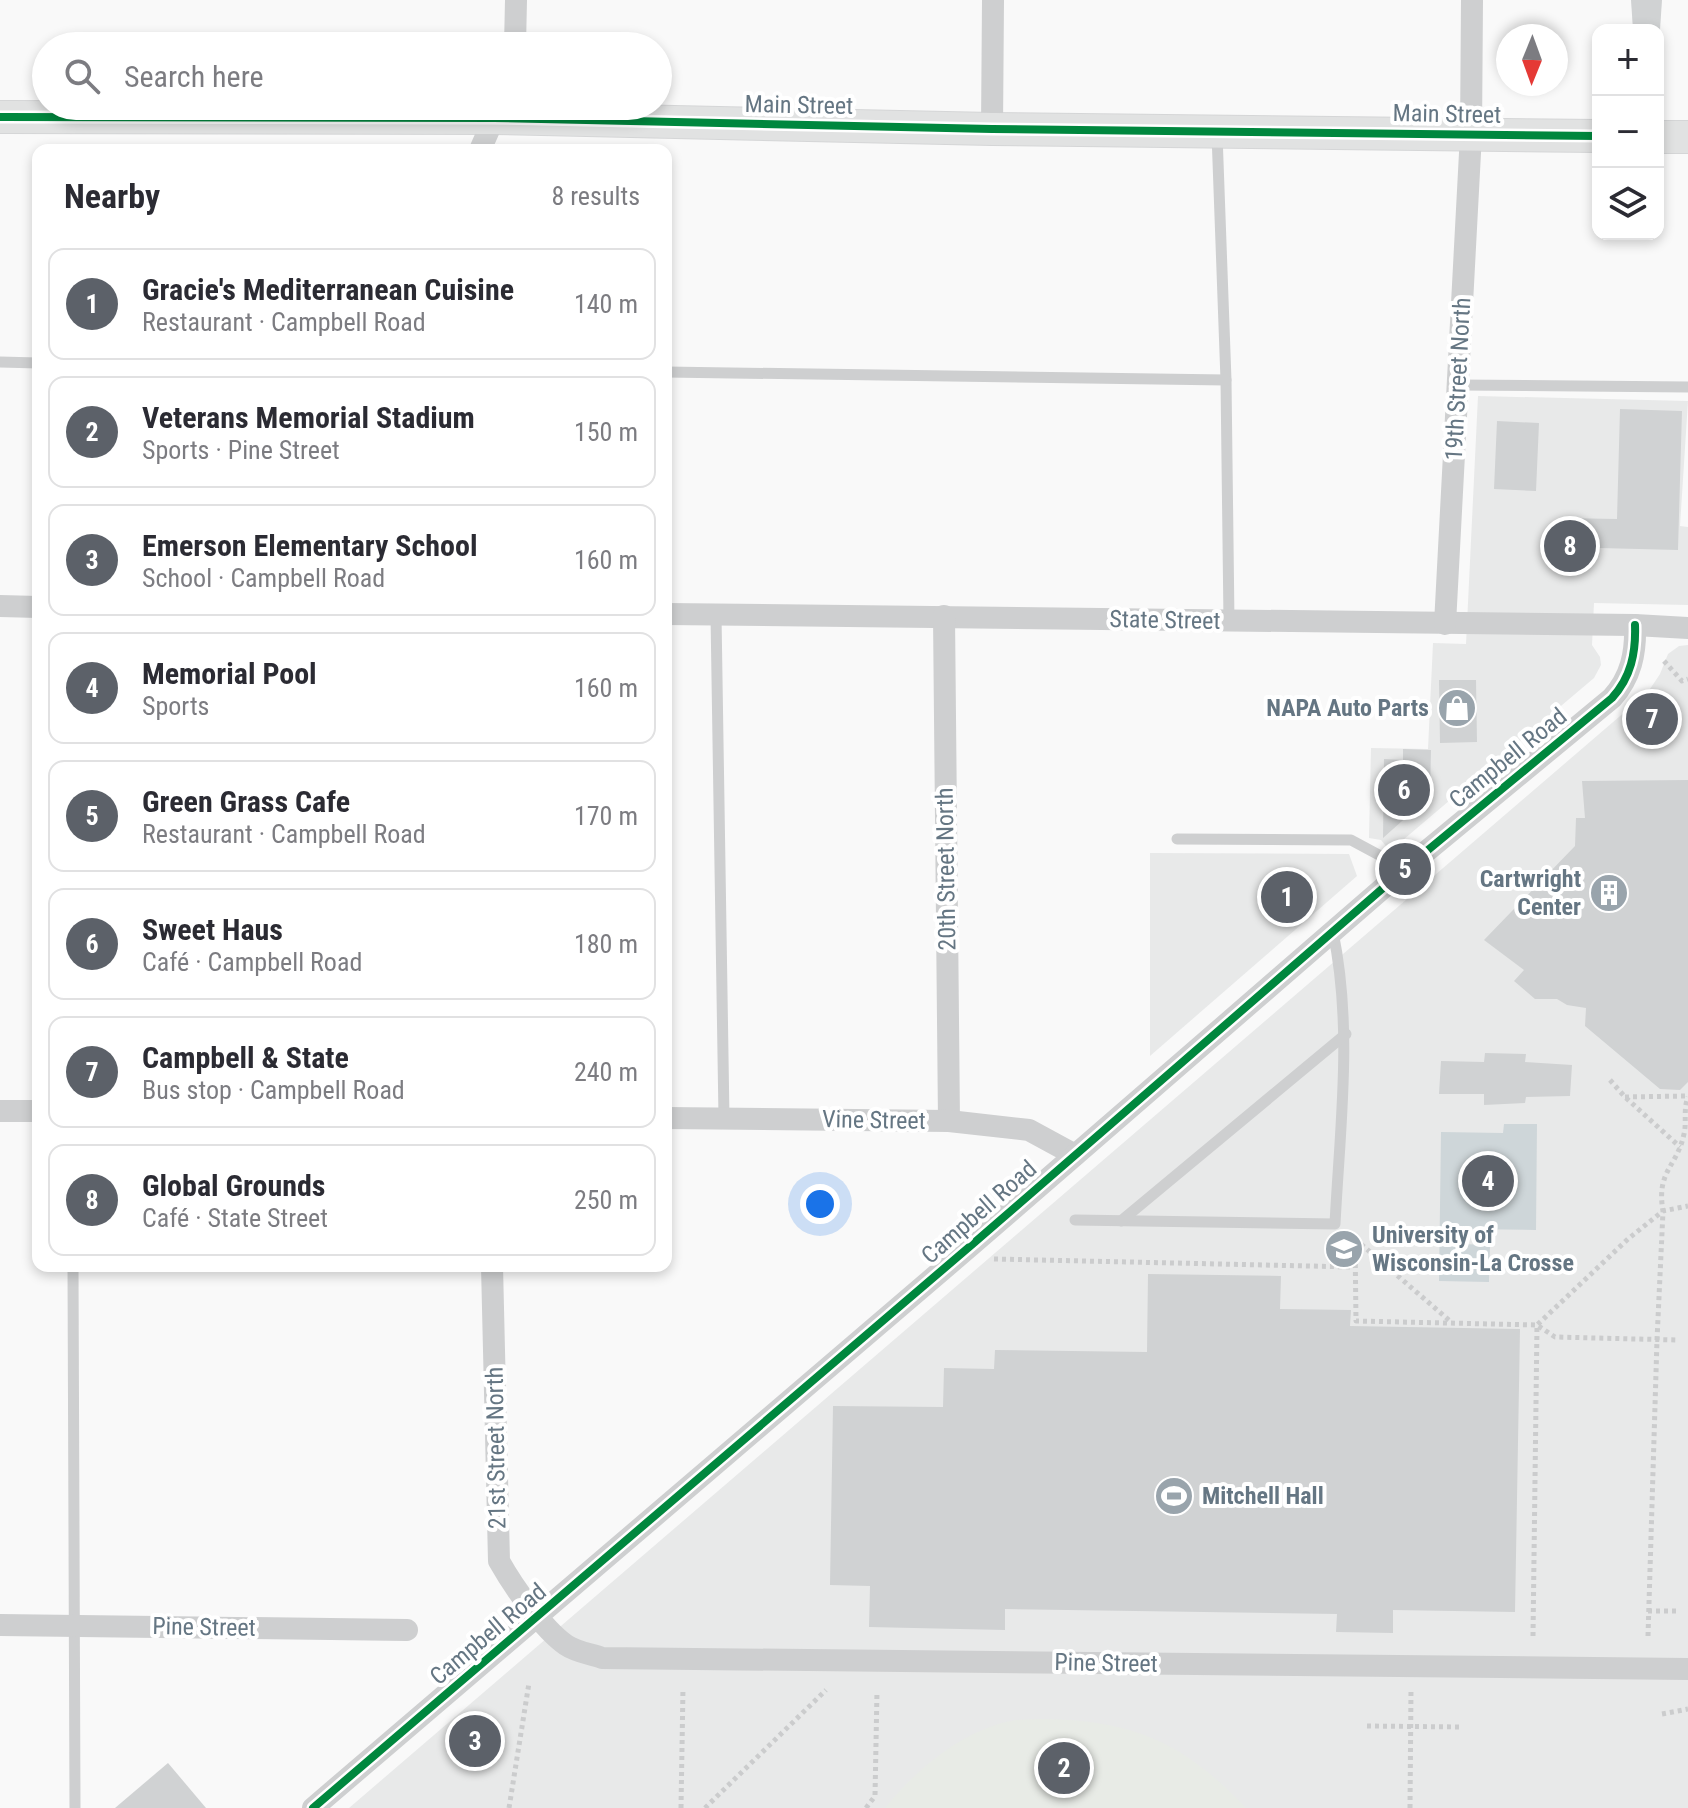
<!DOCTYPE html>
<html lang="en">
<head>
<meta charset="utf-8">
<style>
	body { margin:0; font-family:"Roboto Condensed",sans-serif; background:#f2f2f3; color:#2b2b33 }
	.controls { position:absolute; right:24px; top:24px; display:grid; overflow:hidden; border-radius:16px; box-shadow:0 4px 12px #0003 }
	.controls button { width:72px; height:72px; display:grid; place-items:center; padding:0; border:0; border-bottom:2px solid #e1e1e2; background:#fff; color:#2b2b33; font:40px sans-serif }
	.compass { position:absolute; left:1496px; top:24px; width:72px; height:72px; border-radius:50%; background:#fff; box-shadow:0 4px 12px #0003; rotate:181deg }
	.you { position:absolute; left:820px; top:1204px; width:28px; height:28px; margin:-20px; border:6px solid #fff; border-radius:50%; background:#1a73e8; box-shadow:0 0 0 12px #1a73e833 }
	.badge { display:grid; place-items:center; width:52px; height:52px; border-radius:50%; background:#5c6169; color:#fff; font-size:26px; font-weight:700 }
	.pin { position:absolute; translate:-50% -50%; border:4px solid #fff; box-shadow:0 2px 8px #0006 }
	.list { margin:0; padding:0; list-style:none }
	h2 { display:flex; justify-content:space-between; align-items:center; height:104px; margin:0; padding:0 32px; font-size:34px }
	h2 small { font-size:26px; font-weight:400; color:#7c7c81 }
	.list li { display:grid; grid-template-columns:52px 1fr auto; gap:24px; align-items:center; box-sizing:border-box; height:112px; margin:0 16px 16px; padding:0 16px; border:2px solid #e1e1e2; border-radius:16px }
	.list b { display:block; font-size:30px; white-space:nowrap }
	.list p { margin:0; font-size:26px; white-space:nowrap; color:#7c7c81 }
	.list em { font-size:26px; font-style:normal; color:#7c7c81 }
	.icon { flex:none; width:44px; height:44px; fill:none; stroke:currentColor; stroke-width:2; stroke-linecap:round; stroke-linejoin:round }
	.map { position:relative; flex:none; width:1688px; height:1808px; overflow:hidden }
	.search { position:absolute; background:#fff; box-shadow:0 4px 12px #0003; left:32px; top:32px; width:640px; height:88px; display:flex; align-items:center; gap:20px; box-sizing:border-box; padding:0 28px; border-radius:44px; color:#7c7c81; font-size:30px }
	.panel { position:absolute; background:#fff; box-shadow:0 4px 12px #0003; left:32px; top:144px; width:640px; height:1128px; border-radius:16px }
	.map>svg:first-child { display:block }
</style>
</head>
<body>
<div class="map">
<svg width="1688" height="1808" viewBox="0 0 1688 1808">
	<rect width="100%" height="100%" fill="#f9f9f9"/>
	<g fill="#e8e9e9">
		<polygon points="1478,396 1688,401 1680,526 1688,527 1688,605 1594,603 1592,645 1600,657 1601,665 1594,678 1390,851 1381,840 1369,838 1371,748 1428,749 1433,643 1466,644"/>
		<polygon points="1688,645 1688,1808 349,1808 1648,692 1660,674 1668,654 1679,646"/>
		<polygon points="1150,853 1349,854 1357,876 1150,1056"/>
	</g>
	<path fill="#e8ebe6" d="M1047,1719c89,2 138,25 199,89h-361c33,-40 78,-79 131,-88 10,-1 21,-1 31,-1z"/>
	<polygon fill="#ced6d9" points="1504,1124 1537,1124 1536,1230 1461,1229 1461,1244 1490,1245 1489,1282 1439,1281 1441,1132 1503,1133"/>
	<g fill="#d0d2d3">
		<polygon points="1631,0 1662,0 1660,30 1633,30"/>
		<polygon points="1620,409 1682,411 1678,550 1560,547 1562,518 1617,519"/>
		<polygon points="1497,421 1539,423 1536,491 1494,489"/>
		<polygon points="1439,680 1476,680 1477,742 1440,743"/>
		<polygon points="1403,749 1431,750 1430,796 1383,838 1384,759 1403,760"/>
		<polygon points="1688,780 1688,1082 1680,1090 1660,1089 1585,1026 1586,1008 1567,1005 1557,999 1535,999 1514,981 1524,970 1484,940 1575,846 1576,818 1585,818 1582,781"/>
		<polygon points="1485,1053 1526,1054 1525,1062 1572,1065 1570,1096 1526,1097 1525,1103 1484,1105 1484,1094 1439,1094 1441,1061 1484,1062"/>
		<polygon points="1148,1274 1281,1276 1280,1309 1351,1310 1350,1326 1520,1329 1515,1612 1393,1610 1393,1633 1336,1632 1337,1614 1005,1609 1005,1630 869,1627 870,1586 830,1585 833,1406 943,1407 944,1368 994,1369 995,1350 1147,1352"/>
		<polygon points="168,1763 206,1808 115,1808"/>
	</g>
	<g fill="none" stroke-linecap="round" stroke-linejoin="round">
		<g stroke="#d5d6d7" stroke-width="34">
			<g id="secondary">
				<polyline points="0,117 494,118 992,129 1598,136"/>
				<polyline points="1658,137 1688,137"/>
			</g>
		</g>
		<g stroke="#cbcccd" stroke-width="5" stroke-dasharray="4 4" stroke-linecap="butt">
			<polyline points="1664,661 1682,681 1688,679"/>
			<polyline points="1610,1080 1625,1097 1680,1147"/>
			<polyline points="1625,1097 1688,1096"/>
			<polyline points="1355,1239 1450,1321"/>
			<polyline points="1355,1240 1356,1321 1537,1325 1555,1337 1677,1340"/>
			<polyline points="994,1259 1354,1267"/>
			<polyline points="1648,1611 1679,1611"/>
			<polyline points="1533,1636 1537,1325 1628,1239 1663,1211 1688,1206"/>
			<path d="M1648,1636l9,-296 6,-129c-7,-40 14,-44 21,-77 3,-12 -1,-24 4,-37"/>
			<polyline points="1662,1714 1688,1709"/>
			<polyline points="1367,1726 1463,1727"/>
			<polyline points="509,1808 529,1683"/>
			<polyline points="681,1808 683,1688"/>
			<polyline points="705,1808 826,1690"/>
			<polyline points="866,1808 875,1796 877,1691"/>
			<polyline points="1410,1808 1411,1689"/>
		</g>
		<g stroke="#cecfd0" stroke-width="11">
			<polyline points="1217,134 1226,380 1229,621"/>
			<polyline points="0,362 38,363"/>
			<polyline points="666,372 1226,380"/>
			<polyline points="1458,385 1688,387"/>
			<polyline points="716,615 724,1118"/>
			<polyline points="1177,839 1351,840 1405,869"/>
			<path d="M1075,1220l260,4c5,-98 18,-196 -2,-292"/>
			<polyline points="1121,1221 1346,1034"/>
			<polyline points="73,1266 75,1808"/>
		</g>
		<g stroke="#cecfd0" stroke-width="22">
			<polyline points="515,46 516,0"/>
			<polyline points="992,129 993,0"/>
			<polyline points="480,150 499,107"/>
			<polyline points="0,606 38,607"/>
			<polyline points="666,614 1635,625 1688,628"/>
			<polyline points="944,616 949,1121"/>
			<polyline points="1445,624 1471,134 1472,0"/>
			<polyline points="0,1111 38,1111"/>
			<polyline points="666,1118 949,1121 1029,1130 1075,1155"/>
			<path d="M492,1266l7,295c14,25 44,68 67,84 10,7 25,9 36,13l1086,11"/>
			<polyline points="0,1625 407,1630"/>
			<path d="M313,1808l662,-566 430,-373 207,-171c19,-21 24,-45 23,-73"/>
		</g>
		<use href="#secondary" stroke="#e1e2e2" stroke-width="32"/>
		<g stroke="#fff" stroke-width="13">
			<g id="cycleway">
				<polyline points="0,117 494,118 992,129 1598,136"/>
				<path d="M313,1808l662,-566 430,-373 207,-171c19,-21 24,-45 23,-73"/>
			</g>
		</g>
		<use href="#cycleway" stroke="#00873e" stroke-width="8"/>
	</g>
	<defs>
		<g id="shop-disc" transform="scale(2)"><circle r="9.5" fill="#99a4ac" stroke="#fff"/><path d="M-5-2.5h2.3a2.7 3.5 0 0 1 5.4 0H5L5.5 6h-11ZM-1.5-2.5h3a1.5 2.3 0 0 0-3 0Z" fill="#fff"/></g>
		<g id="building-disc" transform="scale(2)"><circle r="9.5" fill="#99a4ac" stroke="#fff"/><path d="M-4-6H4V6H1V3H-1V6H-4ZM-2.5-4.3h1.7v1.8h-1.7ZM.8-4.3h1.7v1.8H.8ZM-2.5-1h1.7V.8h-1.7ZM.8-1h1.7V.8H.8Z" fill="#fff"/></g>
		<g id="university-disc" transform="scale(2)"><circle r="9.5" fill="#99a4ac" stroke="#fff"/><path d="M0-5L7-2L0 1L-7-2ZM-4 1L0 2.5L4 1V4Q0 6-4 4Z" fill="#fff"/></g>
		<g id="stadium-disc" transform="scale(2)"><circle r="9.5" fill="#99a4ac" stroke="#fff"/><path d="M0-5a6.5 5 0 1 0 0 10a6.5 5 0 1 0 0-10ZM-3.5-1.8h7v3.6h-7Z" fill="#fff"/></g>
	</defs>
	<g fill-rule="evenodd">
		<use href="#shop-disc" x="1457" y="708"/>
		<use href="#building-disc" x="1609" y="893"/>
		<use href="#university-disc" x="1344" y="1249"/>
		<use href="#stadium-disc" x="1174" y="1496"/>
	</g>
	<g text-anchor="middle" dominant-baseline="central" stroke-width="8" stroke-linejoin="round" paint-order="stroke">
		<g font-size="24" fill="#657683" stroke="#fff">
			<text transform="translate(799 105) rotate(1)">Main Street</text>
			<text transform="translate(1447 114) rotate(1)">Main Street</text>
			<text transform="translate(1458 379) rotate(-87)">19th Street North</text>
			<text transform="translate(1165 620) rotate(1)">State Street</text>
			<text transform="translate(1508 758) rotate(-39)">Campbell Road</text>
			<text transform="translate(946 869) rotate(-91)">20th Street North</text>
			<text transform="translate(874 1120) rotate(1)">Vine Street</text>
			<text transform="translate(979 1212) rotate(-41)">Campbell Road</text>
			<text transform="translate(496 1448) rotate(-91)">21st Street North</text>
			<text transform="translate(204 1627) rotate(1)">Pine Street</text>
			<text transform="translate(488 1634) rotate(-40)">Campbell Road</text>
			<text transform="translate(1106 1663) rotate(1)">Pine Street</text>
		</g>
		<g font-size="24" font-weight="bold" fill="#657683" stroke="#fff" text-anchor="end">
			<text x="1429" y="708">NAPA Auto Parts</text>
			<text x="1581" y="879">Cartwright<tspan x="1581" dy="28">Center</tspan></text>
			<text x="1372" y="1235" text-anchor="start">University of<tspan x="1372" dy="28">Wisconsin-La Crosse</tspan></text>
			<text x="1202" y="1496" text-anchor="start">Mitchell Hall</text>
		</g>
	</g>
</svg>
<div class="controls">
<button>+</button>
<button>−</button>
<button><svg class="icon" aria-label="layers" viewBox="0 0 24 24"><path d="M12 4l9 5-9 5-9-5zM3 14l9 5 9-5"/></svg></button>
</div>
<svg class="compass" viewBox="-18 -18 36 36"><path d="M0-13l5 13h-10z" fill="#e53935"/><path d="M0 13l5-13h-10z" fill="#7c7c81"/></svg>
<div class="you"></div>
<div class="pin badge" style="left:1287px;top:897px">1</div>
<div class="pin badge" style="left:1064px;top:1768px">2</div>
<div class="pin badge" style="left:475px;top:1741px">3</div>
<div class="pin badge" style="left:1488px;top:1181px">4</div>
<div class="pin badge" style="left:1405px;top:869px">5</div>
<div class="pin badge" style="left:1404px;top:790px">6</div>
<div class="pin badge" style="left:1652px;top:719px">7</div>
<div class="pin badge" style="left:1570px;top:546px">8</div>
<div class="search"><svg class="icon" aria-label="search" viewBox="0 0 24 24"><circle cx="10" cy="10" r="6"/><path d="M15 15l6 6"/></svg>Search here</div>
<section class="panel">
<h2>Nearby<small>8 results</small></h2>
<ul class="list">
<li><span class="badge">1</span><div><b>Gracie's Mediterranean Cuisine</b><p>Restaurant · Campbell Road</p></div><em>140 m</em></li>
<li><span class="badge">2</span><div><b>Veterans Memorial Stadium</b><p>Sports · Pine Street</p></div><em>150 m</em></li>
<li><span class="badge">3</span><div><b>Emerson Elementary School</b><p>School · Campbell Road</p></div><em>160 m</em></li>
<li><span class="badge">4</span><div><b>Memorial Pool</b><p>Sports</p></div><em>160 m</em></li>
<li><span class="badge">5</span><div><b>Green Grass Cafe</b><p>Restaurant · Campbell Road</p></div><em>170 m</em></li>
<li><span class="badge">6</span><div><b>Sweet Haus</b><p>Café · Campbell Road</p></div><em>180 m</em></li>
<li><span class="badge">7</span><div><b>Campbell &amp; State</b><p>Bus stop · Campbell Road</p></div><em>240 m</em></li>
<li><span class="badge">8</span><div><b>Global Grounds</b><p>Café · State Street</p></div><em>250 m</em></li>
</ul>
</section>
</div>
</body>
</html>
